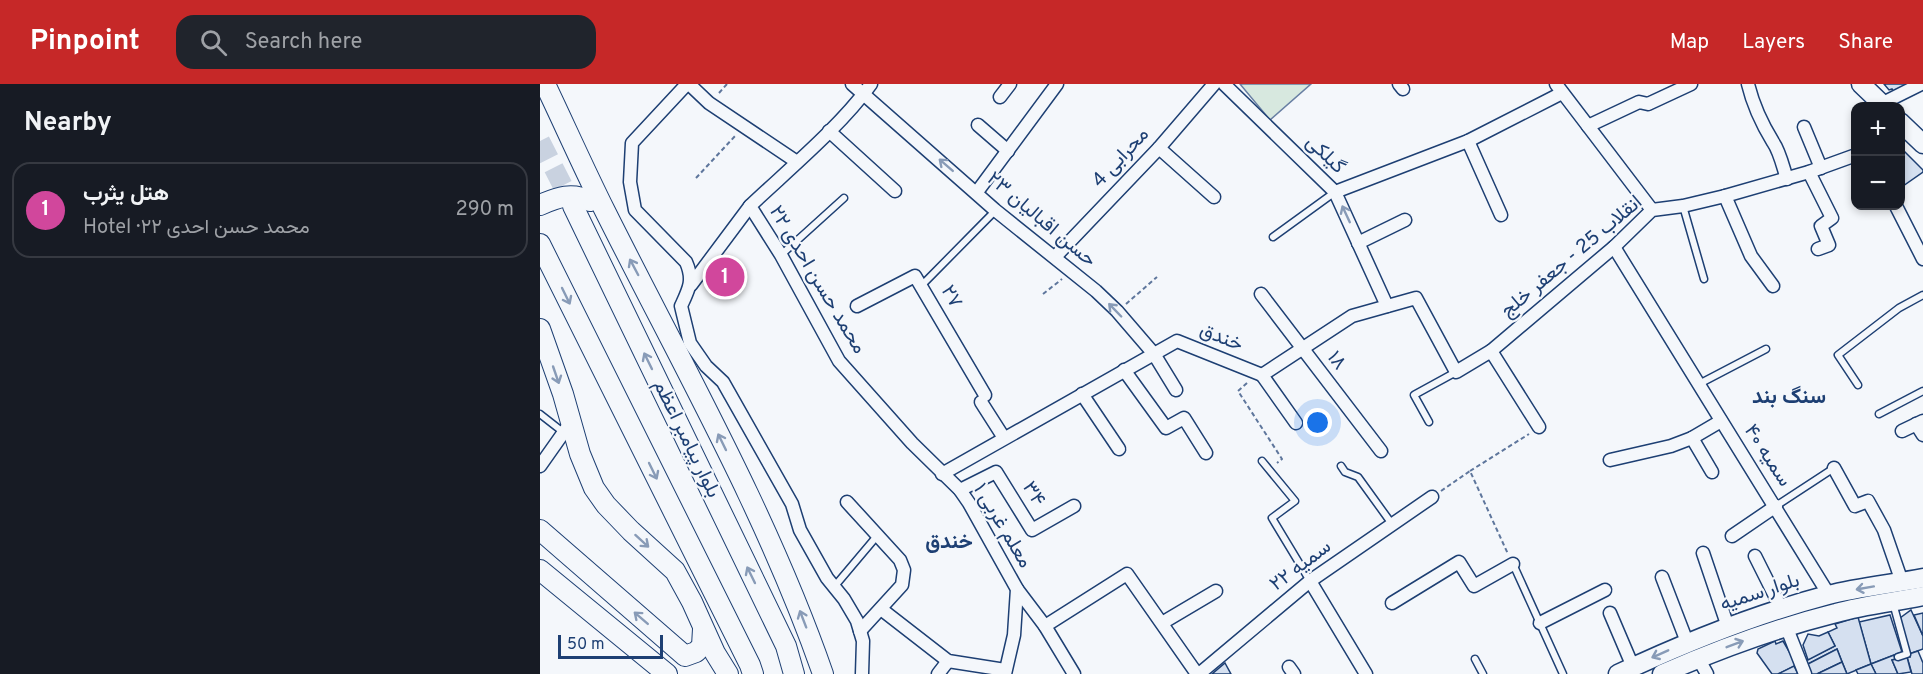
<!DOCTYPE html>
<html lang="en">
<head>
<meta charset="utf-8">
<style>
	body { margin:0; font-family:Overpass,Vazirmatn,sans-serif; background:#20242c; color:#f1f3f6 }
	.controls { position:absolute; right:18px; top:18px; display:grid; overflow:hidden; border-radius:12px; box-shadow:0 3px 9px #0003 }
	.controls button { width:54px; height:54px; display:grid; place-items:center; padding:0; border:0; border-bottom:2px solid #363941; background:#171b24; color:#f1f3f6; font:30px sans-serif }
	.scale { position:absolute; left:18px; bottom:15px; width:105px; box-sizing:border-box; padding-left:6px; border:3px solid #1d3f73; border-top:0; font-size:16px; line-height:21px; white-space:nowrap; color:#1d3f73; -webkit-text-stroke:4px #f4f7fb; paint-order:stroke }
	.you { position:absolute; left:778px; top:339px; width:21px; height:21px; margin:-15px; border:4px solid #fff; border-radius:50%; background:#1a73e8; box-shadow:0 0 0 9px #1a73e833 }
	.badge { display:grid; place-items:center; width:39px; height:39px; border-radius:50%; background:#c62828; color:#fff; font-size:20px; font-weight:700 }
	.pin { position:absolute; translate:-50% -50%; border:3px solid #fff; box-shadow:0 2px 6px #0006 }
	.list { margin:0; padding:0; list-style:none }
	h2 { display:flex; justify-content:space-between; align-items:center; height:78px; margin:0; padding:0 24px; font-size:26px }
	h2 small { font-size:20px; font-weight:400; color:#9ea1a6 }
	.list li { display:grid; grid-template-columns:39px 1fr auto; gap:18px; align-items:center; box-sizing:border-box; height:96px; margin:0 12px 12px; padding:0 12px; border:2px solid #363941; border-radius:18px }
	.list b { display:block; font-size:22px; white-space:nowrap }
	.list p { margin:0; font-size:20px; white-space:nowrap; color:#9ea1a6 }
	.list em { font-size:20px; font-style:normal; color:#9ea1a6 }
	.icon { flex:none; width:33px; height:33px; fill:none; stroke:currentColor; stroke-width:2; stroke-linecap:round; stroke-linejoin:round }
	.map { position:relative; flex:none; width:1383px; height:590px; overflow:hidden }
	header { display:flex; align-items:center; gap:36px; box-sizing:border-box; height:84px; padding:0 30px; background:#c62828; color:#fff }
	header strong { font-size:28px }
	nav { display:flex; gap:33px; margin-inline-start:auto; font-size:21px }
	.search { width:420px; height:54px; background:#20242c; display:flex; align-items:center; gap:15px; box-sizing:border-box; padding:0 21px; border-radius:18px; color:#9ea1a6; font-size:22px }
	main { display:flex }
	aside { flex:1; background:#171b24 }
	.map>svg:first-child { display:block }
</style>
</head>
<body>
<header>
<strong>Pinpoint</strong>
<div class="search"><svg class="icon" aria-label="search" viewBox="0 0 24 24"><circle cx="10" cy="10" r="6"/><path d="M15 15l6 6"/></svg>Search here</div>
<nav><a>Map</a><a>Layers</a><a>Share</a></nav>
</header>
<main>
<aside>
<h2>Nearby<small></small></h2>
<ul class="list">
<li><span class="badge" style="background:#d1479c">1</span><div><b>هتل یثرب</b><p>Hotel · ۲۲ محمد حسن احدی</p></div><em>290 m</em></li>
</ul>
</aside>
<div class="map">
<svg width="1383" height="590" viewBox="0 0 1383 590">
	<rect width="100%" height="100%" fill="#f4f7fb"/>
	<polygon fill="#d7e8df" stroke="#687fa3" stroke-width="1.5" points="700,0 771,0 730,36"/>
	<g fill="#d5e0f0" stroke="#1d3f73" stroke-width="1.5">
		<polygon points="1344,0 1376,0 1355,11 1352,5 1349,6"/>
		<polygon points="1360,63 1383,86 1383,88 1363,102 1360,98"/>
		<polygon points="1371,526 1383,552 1383,565 1369,570 1360,534"/>
		<polygon points="1383,529 1383,552 1374,531"/>
		<polygon points="1350,531 1362,568 1331,580 1319,538"/>
		<polygon points="1318,533 1331,580 1307,590 1297,565 1266,581 1263,578 1295,562 1288,548 1297,544 1295,540"/>
		<polygon points="1288,548 1295,562 1268,576 1263,561 1268,550 1279,552"/>
		<polygon points="1235,557 1236,560 1243,557 1257,581 1238,590 1232,590 1217,569 1218,565"/>
		<polygon points="1297,565 1302,578 1277,590 1271,590 1266,581"/>
		<polygon points="1378,567 1383,579 1383,590 1372,590 1367,573 1370,573 1369,570"/>
		<polygon points="1354,571 1355,575 1352,576 1358,590 1336,590 1331,580"/>
		<polygon points="1367,573 1371,588 1358,590 1352,576"/>
		<polygon points="1302,578 1307,590 1277,590"/>
		<polygon points="685,579 691,590 672,590"/>
		<polygon points="1331,580 1336,590 1318,590 1316,586"/>
		<polygon points="1254,582 1258,590 1261,590 1238,590"/>
	</g>
	<g fill="none" stroke-linecap="round" stroke-linejoin="round">
		<polyline stroke="#c9d2e0" stroke-width="20" stroke-dasharray="20 10" stroke-linecap="butt" points="0,57 33,122"/>
		<g stroke="#1d3f73" stroke-width="9">
			<g id="lane">
				<polyline points="1143,122 1164,195"/>
				<polyline points="733,153 795,108"/>
				<polyline points="241,171 304,114"/>
				<polyline points="382,201 455,127"/>
				<polyline points="1159,300 1226,265"/>
				<polyline points="1318,301 1298,271 1359,224 1383,211"/>
				<polyline points="0,330 23,348"/>
				<polyline points="1339,330 1383,307"/>
				<polyline points="889,338 874,311 916,288"/>
				<polyline points="722,377 755,417 732,434 770,497"/>
				<polyline points="801,382 805,388 818,393 852,440"/>
				<polyline points="1236,422 1294,384"/>
				<polyline points="973,480 1023,590"/>
				<polyline points="294,503 337,452"/>
				<polyline points="1353,519 1367,570 1358,573"/>
				<polyline points="935,575 943,590"/>
			</g>
		</g>
		<g stroke="#1d3f73" stroke-width="15">
			<g id="street">
				<path d="M147,0l-55,59 -2,39 5,28 51,52c8,18 3,27 -5,44l9,37 16,23 17,16 69,122 8,26 27,48 17,21 13,22 6,20 -1,33"/>
				<polyline points="149,0 169,19 257,78"/>
				<polyline points="312,0 455,126 556,207 577,227 614,270 636,306"/>
				<path d="M331,0c-30,42 -83,86 -121,122l31,49 58,106 73,82 48,47 9,13 48,86 -3,46 -9,39"/>
				<polyline points="684,0 795,108 847,222"/>
				<polyline points="859,0 863,5"/>
				<polyline points="1016,0 1112,126"/>
				<path d="M1208,0c5,21 14,40 25,58 7,10 10,25 14,37"/>
				<polyline points="460,13 470,0"/>
				<polyline points="1341,20 1381,0"/>
				<polyline points="438,41 468,67"/>
				<polyline points="1048,42 1099,18 1108,20 1151,0"/>
				<polyline points="1264,43 1281,84"/>
				<polyline points="289,47 355,107"/>
				<polyline points="928,57 961,131"/>
				<polyline points="619,64 674,113"/>
				<polyline points="1269,88 1292,134 1281,142 1289,161 1278,165"/>
				<polyline points="437,108 517,0"/>
				<polyline points="795,108 928,57 1022,9"/>
				<polyline points="1185,112 1211,172 1233,202"/>
				<polyline points="1356,122 1383,175"/>
				<polyline points="818,159 865,136"/>
				<polyline points="1074,163 1289,511"/>
				<polyline points="515,173 619,64 674,0"/>
				<polyline points="151,201 210,122"/>
				<polyline points="721,210 841,367"/>
				<polyline points="317,222 375,192 445,311"/>
				<polyline points="951,267 1074,163 1112,126 1143,122 1185,112 1269,88 1316,71"/>
				<polyline points="584,286 626,344 644,334 666,369"/>
				<polyline points="722,291 756,339"/>
				<polyline points="542,310 579,365"/>
				<polyline points="441,318 464,354"/>
				<polyline points="1376,340 1383,351"/>
				<polyline points="1362,347 1383,337"/>
				<polyline points="1152,354 1172,388"/>
				<polyline points="1070,376 1131,362 1152,354 1181,337"/>
				<polyline points="0,382 31,338"/>
				<polyline points="1294,384 1315,422 1328,417 1344,446 1362,498"/>
				<polyline points="402,390 637,257 722,291 812,232 876,214 916,288 951,267 999,343"/>
				<polyline points="420,406 456,388 492,446 534,422"/>
				<polyline points="307,418 360,476 364,486 362,501 320,547"/>
				<polyline points="1192,452 1236,422"/>
				<polyline points="1163,469 1188,543"/>
				<polyline points="1215,472 1242,526"/>
				<polyline points="1122,493 1147,558"/>
				<polyline points="770,497 826,590"/>
				<polyline points="477,505 505,542 534,590"/>
				<polyline points="852,519 919,478 934,502 973,480"/>
				<polyline points="341,525 408,577 465,586"/>
				<polyline points="1070,529 1093,583"/>
				<polyline points="622,539 676,507"/>
				<polyline points="1000,539 1065,506"/>
				<polyline points="505,542 587,490 657,590"/>
				<polyline points="1246,542 1265,590"/>
				<polyline points="1158,574 1167,590"/>
				<polyline points="749,583 754,590"/>
				<polyline points="398,590 408,577"/>
				<polyline points="659,590 770,497 892,413"/>
			</g>
		</g>
		<g stroke="#1d3f73" stroke-width="21">
			<g id="secondary">
				<polyline points="1321,0 1344,22"/>
				<polyline points="1360,38 1383,60"/>
				<path d="M1078,590c68,-32 138,-60 210,-79 31,-8 64,-11 95,-17"/>
				<path d="M1122,590c57,-25 114,-46 174,-61 29,-8 58,-11 87,-17"/>
			</g>
		</g>
		<g stroke="#1d3f73" stroke-width="22">
			<g id="primary">
				<path d="M5,0c20,42 39,85 60,127 76,152 162,302 218,463"/>
				<path d="M0,121c18,-8 32,-13 50,-4"/>
				<polyline points="33,122 246,562 254,590"/>
				<polyline points="0,160 210,581 213,590"/>
				<polyline points="0,245 23,310 40,370 54,404 66,421 91,447 135,487 152,518 175,569 188,590"/>
				<polyline points="0,446 145,572 156,568 162,562 163,545"/>
				<polyline points="0,486 127,590"/>
			</g>
		</g>
		<g stroke="#5e769c" stroke-width="2" stroke-dasharray="4.5 3" stroke-linecap="butt">
			<polyline points="179,9 187,0"/>
			<polyline points="156,94 196,51"/>
			<polyline points="503,210 522,195"/>
			<polyline points="586,220 617,193"/>
			<polyline points="707,299 698,307 742,375 737,379"/>
			<polyline points="930,387 989,350"/>
			<polyline points="901,407 930,387 968,470"/>
		</g>
		<use href="#lane" stroke="#f4f7fb" stroke-width="6"/>
		<use href="#street" stroke="#f4f7fb" stroke-width="12"/>
		<use href="#secondary" stroke="#f4f7fb" stroke-width="18"/>
		<use href="#primary" stroke="#f4f7fb" stroke-width="20"/>
	</g>
	<defs><path id="oneway-shaft" d="M-6 0H5M1.5-3L5.5 0L1.5 3" fill="none" stroke-width="1.6" stroke-linecap="round" stroke-linejoin="round" transform="scale(1.5)"/></defs>
	<g stroke="#889bb7">
		<use href="#oneway-shaft" transform="translate(406 81) rotate(-139)"/>
		<use href="#oneway-shaft" transform="translate(806 130) rotate(-115)"/>
		<use href="#oneway-shaft" transform="translate(94 183) rotate(-118)"/>
		<use href="#oneway-shaft" transform="translate(26 212) rotate(64)"/>
		<use href="#oneway-shaft" transform="translate(575 226) rotate(-134)"/>
		<use href="#oneway-shaft" transform="translate(108 277) rotate(-116)"/>
		<use href="#oneway-shaft" transform="translate(16 291) rotate(71)"/>
		<use href="#oneway-shaft" transform="translate(182 358) rotate(-116)"/>
		<use href="#oneway-shaft" transform="translate(113 387) rotate(64)"/>
		<use href="#oneway-shaft" transform="translate(102 457) rotate(42)"/>
		<use href="#oneway-shaft" transform="translate(211 491) rotate(-116)"/>
		<use href="#oneway-shaft" transform="translate(1325 504) rotate(170)"/>
		<use href="#oneway-shaft" transform="translate(101 534) rotate(-139)"/>
		<use href="#oneway-shaft" transform="translate(263 535) rotate(-111)"/>
		<use href="#oneway-shaft" transform="translate(1195 560) rotate(-21)"/>
		<use href="#oneway-shaft" transform="translate(1120 570) rotate(156)"/>
	</g>
	<g text-anchor="middle" dominant-baseline="central" stroke-width="4.5" stroke-linejoin="round" paint-order="stroke">
		<g font-size="20" fill="#1d3f73" stroke="#f4f7fb">
			<text transform="translate(785 71) rotate(44)">گیلکی</text>
			<text transform="translate(581 74) rotate(-47)">محرابی 4</text>
			<text transform="translate(501 136) rotate(40)">۲۳ حسن اقبالیان</text>
			<text transform="translate(1032 173) rotate(-40)">انقلاب 25 - جعفر خلج</text>
			<text transform="translate(277 196) rotate(59)">۲۲ محمد حسن احدی</text>
			<text transform="translate(411 213) rotate(60)">۲۷</text>
			<text transform="translate(681 254) rotate(22)">خندق</text>
			<text transform="translate(796 277) rotate(53)">۱۸</text>
			<text transform="translate(146 355) rotate(64)">بلوار پیامبر اعظم</text>
			<text transform="translate(1227 372) rotate(57)">سمیه ۴۰</text>
			<text transform="translate(493 410) rotate(58)">۳۴</text>
			<text transform="translate(462 442) rotate(59)">معلم غربی ۱</text>
			<text transform="translate(761 482) rotate(-37)">سمیه ۲۲</text>
			<text transform="translate(1220 509) rotate(-18)">بلوار سمیه</text>
		</g>
		<g font-size="21" font-weight="bold" fill="#1d3f73" stroke="#f4f7fb">
			<text x="1249" y="313">سنگ بند</text>
			<text x="409" y="458">خندق</text>
		</g>
	</g>
</svg>
<div class="controls">
<button>+</button>
<button>−</button>
</div>
<div class="scale">50 m</div>
<div class="you"></div>
<div class="pin badge" style="left:185px;top:193px;background:#d1479c">1</div>
</div>
</main>
</body>
</html>
